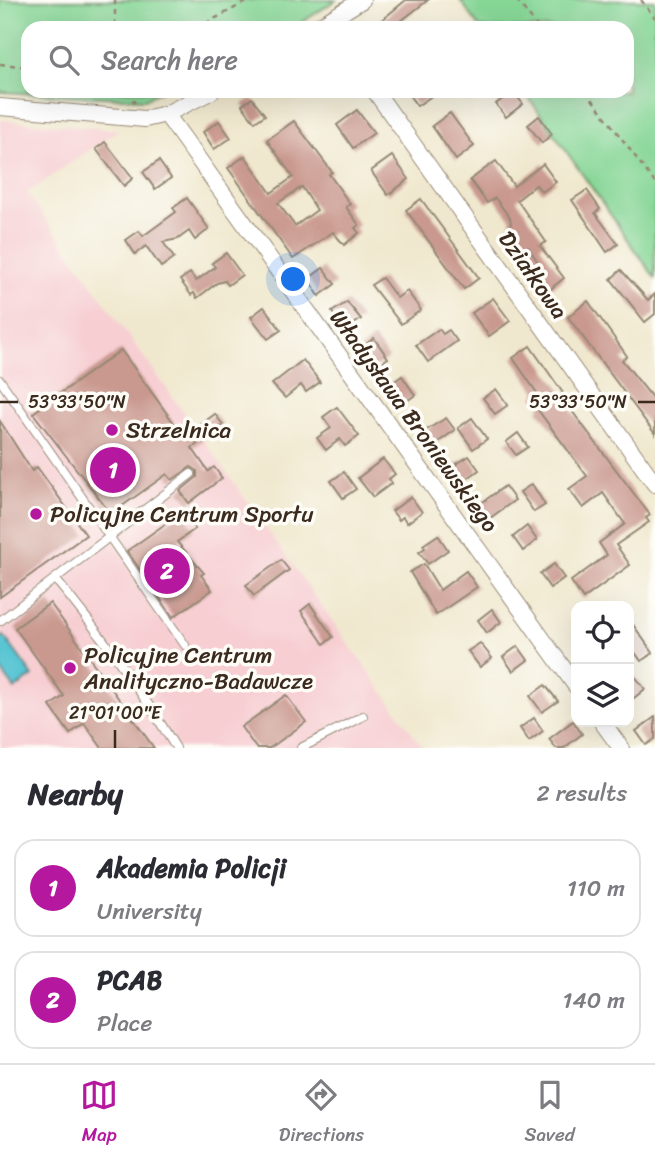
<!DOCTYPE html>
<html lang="en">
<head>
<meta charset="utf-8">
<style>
	body { margin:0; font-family:Sriracha,sans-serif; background:#f7f7f7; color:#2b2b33 }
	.controls { position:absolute; right:21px; bottom:21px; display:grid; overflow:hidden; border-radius:14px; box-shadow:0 7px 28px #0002 }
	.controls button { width:63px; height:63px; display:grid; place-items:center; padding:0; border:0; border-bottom:2px solid #e1e1e2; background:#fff; color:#2b2b33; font:35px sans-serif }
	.you { position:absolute; left:294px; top:280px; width:24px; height:24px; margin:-18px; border:5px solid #fff; border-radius:50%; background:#1a73e8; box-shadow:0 0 0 10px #1a73e833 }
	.badge { display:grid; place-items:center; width:46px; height:46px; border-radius:50%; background:#b5179e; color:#fff; font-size:23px; font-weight:700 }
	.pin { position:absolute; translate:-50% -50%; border:4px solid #fff; box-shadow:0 2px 7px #0006 }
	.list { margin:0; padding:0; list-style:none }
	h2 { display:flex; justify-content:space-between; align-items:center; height:91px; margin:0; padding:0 28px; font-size:30px }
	h2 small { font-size:23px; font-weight:400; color:#7c7c81 }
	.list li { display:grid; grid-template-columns:46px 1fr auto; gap:21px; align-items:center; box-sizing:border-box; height:98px; margin:0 14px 14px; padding:0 14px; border:2px solid #e1e1e2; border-radius:21px }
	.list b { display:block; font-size:26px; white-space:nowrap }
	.list p { margin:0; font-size:23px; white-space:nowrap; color:#7c7c81 }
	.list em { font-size:23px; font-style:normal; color:#7c7c81 }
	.icon { flex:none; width:38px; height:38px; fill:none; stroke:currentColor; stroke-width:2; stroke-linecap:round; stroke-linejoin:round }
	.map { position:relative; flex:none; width:655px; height:748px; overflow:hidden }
	.search { position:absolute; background:#fff; box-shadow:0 7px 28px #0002; left:21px; right:21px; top:21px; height:77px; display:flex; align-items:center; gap:18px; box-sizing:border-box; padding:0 24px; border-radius:21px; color:#7c7c81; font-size:26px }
	.sheet { height:315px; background:#fff }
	nav { display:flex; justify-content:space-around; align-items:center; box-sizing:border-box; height:98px; border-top:2px solid #e1e1e2; background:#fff; font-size:19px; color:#7c7c81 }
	nav a { display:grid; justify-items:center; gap:4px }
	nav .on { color:#b5179e }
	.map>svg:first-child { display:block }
</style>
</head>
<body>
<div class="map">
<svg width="655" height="748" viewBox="0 0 655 748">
	<rect width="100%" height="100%" fill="#fdfcf7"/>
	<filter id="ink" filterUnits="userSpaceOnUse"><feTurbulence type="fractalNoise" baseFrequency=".0143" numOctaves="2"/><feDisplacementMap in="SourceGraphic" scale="14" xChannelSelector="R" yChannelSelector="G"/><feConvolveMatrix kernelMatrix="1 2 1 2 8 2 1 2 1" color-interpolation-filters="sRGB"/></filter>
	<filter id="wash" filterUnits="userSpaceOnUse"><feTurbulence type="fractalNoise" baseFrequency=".00686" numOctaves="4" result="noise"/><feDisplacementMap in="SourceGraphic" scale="28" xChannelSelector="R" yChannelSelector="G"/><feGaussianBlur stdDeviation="1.57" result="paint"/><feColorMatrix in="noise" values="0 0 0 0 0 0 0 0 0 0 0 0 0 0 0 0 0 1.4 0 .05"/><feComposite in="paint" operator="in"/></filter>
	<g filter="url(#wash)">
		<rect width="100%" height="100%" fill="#f0e8ce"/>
		<polygon fill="#f7cfd3" points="0,120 119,130 27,193 423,748 0,748"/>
		<g fill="#86d696" stroke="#60805a" stroke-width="2">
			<polygon points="0,0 336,0 293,28 28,28 28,91 161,91 145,99 0,92"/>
			<polygon points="460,0 655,0 655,278 524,91 627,91 627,28 480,28"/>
		</g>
		<polygon fill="#59c5d3" stroke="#4a7878" stroke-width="2" points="4,636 33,676 15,689 0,669 0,639"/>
		<g id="blocks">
			<g fill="#c9988e" fill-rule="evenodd">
				<polygon points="406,0 428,0 392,28 372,28"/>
				<polygon points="406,91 439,91 417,106"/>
				<polygon points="513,91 523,104 506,117 496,104"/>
				<polygon points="252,98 265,115 255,122 242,105"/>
				<polygon points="357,110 374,133 353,148 337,125"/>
				<polygon points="450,113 474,146 456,160 432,126"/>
				<polygon points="539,116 552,134 542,143 528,125"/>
				<polygon points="219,121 231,138 214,149 203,132"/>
				<path d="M294,121l38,51 -3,2 21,30 -4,3 13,18 -4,3 4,5 -15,12 -11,-13 -40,27 -65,-91 17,-12 26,37 22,-16 -26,-37zM302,187l15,23 -22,16 -17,-23z"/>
				<polygon points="105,142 133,178 124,186 96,149"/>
				<polygon points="392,156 409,179 388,195 371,171"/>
				<polygon points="159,161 171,178 155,189 143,172"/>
				<polygon points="496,161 514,186 543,164 556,182 542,192 536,185 517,200 546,242 540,246 564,278 549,290 536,273 542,268 528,247 522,252 506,229 511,224 510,218 495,198 487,203 470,180"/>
				<polygon points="587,190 600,209 595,213 618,244 607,252 572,200"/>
				<polygon points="187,198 209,229 195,240 189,231 178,239 163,242 174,258 161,267 146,246 135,254 126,240 139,231 143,236 176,212 173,208"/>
				<polygon points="421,199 479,278 464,289 406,210"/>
				<polygon points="226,253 242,275 228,285 225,281 217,283 197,298 194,293 191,295 180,280 190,273 196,281 215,267 212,263"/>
				<polygon points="323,268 335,284 319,296 308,279"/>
				<polygon points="621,270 648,300 655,294 655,314 645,322 611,279"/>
				<polygon points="382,278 397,298 407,291 421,310 401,324 371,285"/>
				<polygon points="493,298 510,321 489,336 472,313"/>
				<polygon points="588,301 627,356 622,360 655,401 655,434 568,317"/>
				<polygon points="347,302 361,319 345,330 332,312"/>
				<polygon points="264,307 281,330 268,339 251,317"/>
				<polygon points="439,329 443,334 449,330 457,341 428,362 416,345"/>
				<polygon points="374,338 388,358 372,369 359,350"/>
				<polygon points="530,346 563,393 560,395 650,515 646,518 649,522 616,545 630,565 583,599 571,581 607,555 599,543 625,524 603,493 583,508 569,489 587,476 538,410 541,407 533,396 537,393 513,358"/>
				<polygon points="121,350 184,437 215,414 223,425 192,448 208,471 214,467 222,478 189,503 180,491 197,477 197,471 191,467 172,480 167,474 111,514 33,413"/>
				<polygon points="303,360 320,382 306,392 301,385 285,398 272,384"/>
				<polygon points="402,376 415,395 400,406 386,387"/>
				<polygon points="496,389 508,405 495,414 483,398"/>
				<polygon points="337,407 359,436 345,446 340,439 326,450 317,438 331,428 323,417"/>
				<polygon points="446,418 455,430 430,448 420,434"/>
				<polygon points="472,418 487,439 473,449 458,428"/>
				<polygon points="0,421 32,471 37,467 86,535 0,597"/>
				<polygon points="518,433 528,447 516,455 506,442"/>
				<polygon points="469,456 479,470 458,485 447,470"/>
				<polygon points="383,459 395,474 389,479 392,483 373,497 358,478"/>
				<polygon points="344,472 356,489 343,498 331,481"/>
				<polygon points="532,484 545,505 534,512 520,492"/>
				<polygon points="505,486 515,500 483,523 473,509"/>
				<polygon points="411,497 422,512 407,523 403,517 399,520 392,511"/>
				<polygon points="182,512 195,529 177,542 204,573 201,575 212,590 173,617 127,551"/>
				<polygon points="527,526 537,540 523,551 513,537"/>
				<polygon points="438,535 448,550 428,564 419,552 425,548 423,545"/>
				<polygon points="281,560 289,570 254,596 246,585"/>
				<polygon points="424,564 440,590 466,571 477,587 436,615 410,572"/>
				<polygon points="554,564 564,578 550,588 540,574"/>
				<polygon points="50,603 154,748 102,748 84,723 70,734 50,706 64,696 15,628"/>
				<polygon points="310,604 333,637 324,644 301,611"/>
				<polygon points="492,609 501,622 487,633 478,620"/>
				<polygon points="629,619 653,653 641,661 629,644"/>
				<polygon points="480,643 492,658 480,667 468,651"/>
				<polygon points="518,646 528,660 513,671 503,657"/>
				<polygon points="629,669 645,689 629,702"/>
				<polygon points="545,685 558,701 542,712 530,696"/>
				<polygon points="286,695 306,722 270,748 256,748 241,727"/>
				<polygon points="655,717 655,739 646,745 636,731"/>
				<polygon points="534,718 543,731 529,741 520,728"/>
				<polygon points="573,721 582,734 564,748 556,748 549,739"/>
			</g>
		</g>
	</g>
	<g filter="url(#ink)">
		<use href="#blocks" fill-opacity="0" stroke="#968976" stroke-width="2"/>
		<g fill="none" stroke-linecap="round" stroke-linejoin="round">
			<g stroke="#968976" stroke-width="10">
				<g id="lane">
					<polyline points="0,380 185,645"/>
					<path d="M56,580c44,53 84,109 120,168"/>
					<polyline points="0,621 191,474"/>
					<polyline points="301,748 363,716"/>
				</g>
			</g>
			<g stroke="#968976" stroke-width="18">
				<g id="street">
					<polyline points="316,28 362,0"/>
					<polyline points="375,91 655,484"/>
					<polyline points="0,107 145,119 166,114 212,91"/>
					<polyline points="166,114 576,686"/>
					<polyline points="602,722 621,748"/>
				</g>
			</g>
			<g stroke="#968976" stroke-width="2.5" stroke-dasharray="5 5" stroke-linecap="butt">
				<polyline points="115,0 115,28"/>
				<polyline points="517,0 538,28"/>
				<polyline points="641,0 655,18"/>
				<polyline points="197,28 250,0"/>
				<polyline points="0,64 28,67"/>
				<polyline points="127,91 135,103"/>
				<polyline points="586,91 655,183"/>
			</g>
			<use href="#lane" stroke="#fff" stroke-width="8"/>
			<use href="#street" stroke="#fff" stroke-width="16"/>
		</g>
	</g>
	<path fill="none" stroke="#3b2a1e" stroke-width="2.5" d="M0,402h18M638,402h17M115,730v18"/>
	<g fill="#b5179e" stroke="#fdfcf7" stroke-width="2.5">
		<circle cx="112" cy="430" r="7"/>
		<circle cx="36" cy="514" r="7"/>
		<circle cx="70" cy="668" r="7"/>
	</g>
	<g text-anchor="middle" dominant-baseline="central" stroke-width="7" stroke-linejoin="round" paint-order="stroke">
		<g font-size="23" fill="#3b2a1e" stroke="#fdfcf7">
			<text transform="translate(533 275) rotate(55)">Działkowa</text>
			<text transform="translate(414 421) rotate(54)">Władysława Broniewskiego</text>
		</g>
		<g font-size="23" fill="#3b2a1e" stroke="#fdfcf7" text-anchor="start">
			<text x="126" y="430">Strzelnica</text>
			<text x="50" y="514">Policyjne Centrum Sportu</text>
			<text x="84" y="655">Policyjne Centrum<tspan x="84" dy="26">Analityczno-Badawcze</tspan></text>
		</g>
	</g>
	<g font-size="18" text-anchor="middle" fill="#3b2a1e" stroke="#fdfcf7" stroke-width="7" stroke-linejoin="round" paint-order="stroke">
		<text x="77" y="408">53°33'50"N</text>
		<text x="578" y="408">53°33'50"N</text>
		<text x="115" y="719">21°01'00"E</text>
	</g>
</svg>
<div class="controls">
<button><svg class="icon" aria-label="locate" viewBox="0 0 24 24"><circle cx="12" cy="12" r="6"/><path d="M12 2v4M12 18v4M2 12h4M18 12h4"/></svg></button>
<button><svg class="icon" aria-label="layers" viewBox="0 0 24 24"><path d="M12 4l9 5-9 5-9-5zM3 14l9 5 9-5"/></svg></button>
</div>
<div class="you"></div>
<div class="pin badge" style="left:113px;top:470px">1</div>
<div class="pin badge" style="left:167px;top:571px">2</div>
<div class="search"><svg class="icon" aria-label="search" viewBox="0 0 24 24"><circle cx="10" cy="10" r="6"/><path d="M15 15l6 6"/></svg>Search here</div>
</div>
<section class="sheet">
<h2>Nearby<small>2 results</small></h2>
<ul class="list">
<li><span class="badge">1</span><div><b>Akademia Policji</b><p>University</p></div><em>110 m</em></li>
<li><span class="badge">2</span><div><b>PCAB</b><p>Place</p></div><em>140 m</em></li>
</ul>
</section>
<nav>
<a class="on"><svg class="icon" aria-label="map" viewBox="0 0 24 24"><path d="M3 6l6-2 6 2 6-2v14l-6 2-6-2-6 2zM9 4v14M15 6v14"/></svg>Map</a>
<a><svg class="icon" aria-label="directions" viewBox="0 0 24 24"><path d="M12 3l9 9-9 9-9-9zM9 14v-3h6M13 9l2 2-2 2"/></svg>Directions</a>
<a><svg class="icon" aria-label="saved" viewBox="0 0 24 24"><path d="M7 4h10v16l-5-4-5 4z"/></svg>Saved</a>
</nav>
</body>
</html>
